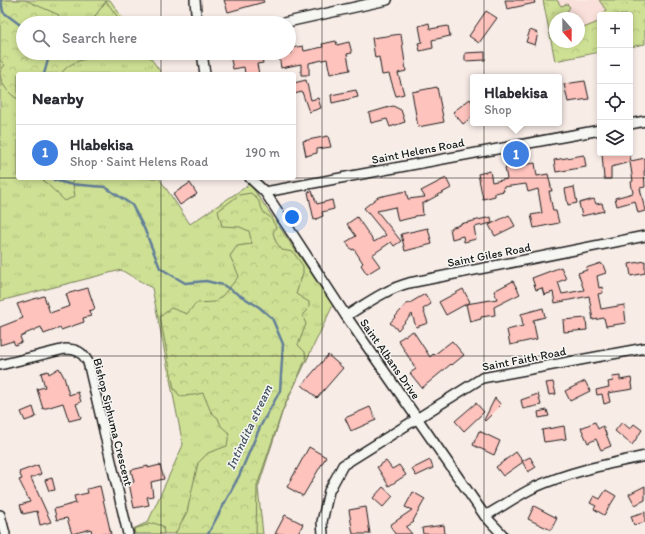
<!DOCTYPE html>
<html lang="en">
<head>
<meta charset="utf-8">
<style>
	body { margin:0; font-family:Itim,sans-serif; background:#f2f2f3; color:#2b2b33 }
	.controls { position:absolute; right:12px; top:12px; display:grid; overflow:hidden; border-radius:4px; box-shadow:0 2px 6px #0003 }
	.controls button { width:36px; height:36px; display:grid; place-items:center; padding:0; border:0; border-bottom:1px solid #e1e1e2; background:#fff; color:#2b2b33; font:20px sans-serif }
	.compass { position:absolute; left:549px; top:12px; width:36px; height:36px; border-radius:50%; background:#fff; box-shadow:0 2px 6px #0003; rotate:159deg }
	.you { position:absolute; left:292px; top:217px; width:14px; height:14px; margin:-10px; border:3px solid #fff; border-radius:50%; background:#1a73e8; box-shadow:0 0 0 6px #1a73e833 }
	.badge { display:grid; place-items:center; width:26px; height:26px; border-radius:50%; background:#1c1c1c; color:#fff; font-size:13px; font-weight:700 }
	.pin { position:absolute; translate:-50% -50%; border:2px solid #fff; box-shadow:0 1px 4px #0006 }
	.popup { position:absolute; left:470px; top:74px; width:92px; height:52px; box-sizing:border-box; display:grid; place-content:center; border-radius:4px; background:#fff; filter:drop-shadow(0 1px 3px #0005); font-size:13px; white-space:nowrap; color:#7c7c81 }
	.popup b { font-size:15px; color:#2b2b33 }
	.popup::after { content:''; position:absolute; left:50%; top:100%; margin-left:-8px; border:8px solid transparent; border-top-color:#fff }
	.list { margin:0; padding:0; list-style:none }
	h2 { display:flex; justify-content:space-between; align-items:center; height:52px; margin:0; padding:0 16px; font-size:17px }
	h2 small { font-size:13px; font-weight:400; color:#7c7c81 }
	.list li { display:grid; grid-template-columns:26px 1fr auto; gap:12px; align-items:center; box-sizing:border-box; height:56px; padding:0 16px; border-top:1px solid #e1e1e2 }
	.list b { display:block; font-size:15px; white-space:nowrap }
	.list p { margin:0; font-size:13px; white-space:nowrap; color:#7c7c81 }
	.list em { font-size:13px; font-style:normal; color:#7c7c81 }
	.icon { flex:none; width:22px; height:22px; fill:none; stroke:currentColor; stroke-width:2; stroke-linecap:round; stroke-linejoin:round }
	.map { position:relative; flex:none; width:645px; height:534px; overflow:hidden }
	.search { position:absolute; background:#fff; box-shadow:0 2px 6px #0003; left:16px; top:16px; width:280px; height:44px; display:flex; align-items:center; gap:10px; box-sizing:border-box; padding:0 14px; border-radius:22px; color:#7c7c81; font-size:15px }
	.panel { position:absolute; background:#fff; box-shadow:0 2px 6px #0003; left:16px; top:72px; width:280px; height:108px; border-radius:4px }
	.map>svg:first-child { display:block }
</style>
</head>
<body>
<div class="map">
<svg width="645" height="534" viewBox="0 0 645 534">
	<defs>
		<pattern id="grass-tufts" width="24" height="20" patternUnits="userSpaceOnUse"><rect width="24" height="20" fill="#cee094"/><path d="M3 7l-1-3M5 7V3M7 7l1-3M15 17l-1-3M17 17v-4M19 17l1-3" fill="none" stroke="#b0c07f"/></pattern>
		<pattern id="forest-crowns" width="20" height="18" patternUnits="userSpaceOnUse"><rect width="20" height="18" fill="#cee094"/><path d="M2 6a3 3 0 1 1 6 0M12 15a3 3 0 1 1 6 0" fill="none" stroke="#b0c07f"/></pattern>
	</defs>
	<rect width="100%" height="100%" fill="#f8ece7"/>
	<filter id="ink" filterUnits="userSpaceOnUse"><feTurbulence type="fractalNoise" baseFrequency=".025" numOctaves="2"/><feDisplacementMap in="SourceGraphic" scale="8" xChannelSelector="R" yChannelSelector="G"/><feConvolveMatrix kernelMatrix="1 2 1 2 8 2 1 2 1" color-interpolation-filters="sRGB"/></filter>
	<g filter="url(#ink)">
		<path fill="#fae0da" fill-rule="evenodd" d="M543,0h102v44l-15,3v-32h-30v37l-45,9zM555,18h24v24h-24z"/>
		<polygon fill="url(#grass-tufts)" stroke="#757e58" points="0,0 110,0 126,23 23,23 23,53 147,53 162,74 18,74 18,178 159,178 190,224 250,184 333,305 283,410 258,488 263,534 134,534 133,529 148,522 183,445 152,288 121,270 0,301"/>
		<g fill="url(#forest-crowns)" stroke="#757e58">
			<path d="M0,0h25l34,15 -1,8h-35v30h121l2,3c-22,-1 -72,-4 -85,18h-43v25c-8,-4 -18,-15 -18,-26 1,-3 3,-6 5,-8l-5,-5z"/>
			<polygon points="543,0 557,0 561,6 567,4 570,7 565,15 566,18 555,18 555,42 579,42 579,29 581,29 598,22 600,20 600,52 555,61"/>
			<polygon points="599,0 645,0 645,44 630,47 630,15 603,15 606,10"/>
			<polygon points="106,1 122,23 90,23"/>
			<polygon points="41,178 72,178 75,196 65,201"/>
			<polygon points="251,193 258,200 264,213 270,217 276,227 273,233 276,242 282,250 293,252 303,266 303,273 296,294 309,302 309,308 302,315 306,324 298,345 305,352 306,359 283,409 257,486 256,534 175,534 187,512 198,463 208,453 227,446 229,433 221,426 218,418 211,412 203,393 194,395 180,396 174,389 160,317 171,308 187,314 196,303 215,302 223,295 239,276 230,256 237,246 252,244 249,231 240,227 222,226 218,211 239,195"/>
			<polygon points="153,523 163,526 164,534 135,534 134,529"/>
		</g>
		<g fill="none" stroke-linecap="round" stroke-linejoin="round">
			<g stroke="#627e98" stroke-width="2.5">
				<polyline points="1,0 3,12 23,27"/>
				<polyline points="44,74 50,53"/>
				<polyline points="53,178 54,180 69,184 105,187 132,205 144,228 160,268 185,283 206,281 223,285 259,307 272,318 283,344 280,391 260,427 239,476 208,534"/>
			</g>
		</g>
		<g fill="#ffc3bd" stroke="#1c1c1c">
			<polygon points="224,0 263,0 264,2 228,12"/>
			<polygon points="505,0 534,0 535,3 507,9"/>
			<polygon points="486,11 497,18 479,43 469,36"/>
			<polygon points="429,23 430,29 448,26 450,36 432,40 433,48 420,51 418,43 422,42 419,26"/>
			<polygon points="530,30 538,33 535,45 526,42"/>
			<polygon points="401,34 406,71 398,73 404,94 396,96 389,74 382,75 379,57 375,58 372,38"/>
			<polygon points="336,41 337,45 349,42 352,53 347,54 350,70 330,74 327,59 309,63 309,75 301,75 301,64 281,68 279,55 292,53 291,48 303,46 304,51 323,47 322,44"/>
			<polygon points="485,52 485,60 465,61 465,53"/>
			<polygon points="242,53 261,53 263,63 257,64 259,74 245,74 244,67 233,69 230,55"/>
			<polygon points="306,80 311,100 318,98 321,108 309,112 302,92 294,94 294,83"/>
			<polygon points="585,81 589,99 568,102 564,84"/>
			<polygon points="437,87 444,122 418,127 412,92"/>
			<polygon points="356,90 358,97 332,103 331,95"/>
			<polygon points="470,99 473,104 473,116 463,124 453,112"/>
			<polygon points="393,106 401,110 405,122 390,127 387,119 371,123 369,113"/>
			<polygon points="328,136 331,147 317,149 317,153 306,156 303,141"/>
			<polygon points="602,153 629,153 631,161 645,158 645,171 644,171 645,187 640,188 645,211 638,213 635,201 617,206 615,198 633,193 631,182 633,181 630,162 611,167 611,179 604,179"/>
			<polygon points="584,155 586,167 556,172 554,160"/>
			<polygon points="535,163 537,176 548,174 552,191 549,191 553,211 556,211 559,223 534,228 531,215 542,213 538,189 528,192 526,184 503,187 504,191 495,193 495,196 483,199 478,174 490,171 492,182 507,179 505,168"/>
			<polygon points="446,178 451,188 422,204 423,215 415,216 415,217 398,221 395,207 377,211 401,241 394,246 391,242 372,255 380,266 367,274 361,265 363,263 354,249 352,250 346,242 356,236 347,224 357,217 374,242 386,235 364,208 378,197 406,191 408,199 425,197 421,191"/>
			<polygon points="190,183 197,194 180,205 173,194"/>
			<polygon points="574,187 577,203 568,205 565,189"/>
			<polygon points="312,191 317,204 332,200 334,209 322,212 323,216 314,220 308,192"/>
			<polygon points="594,199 596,204 602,203 604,211 582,216 579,203"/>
			<polygon points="509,215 515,226 495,236 489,225"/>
			<polygon points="491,217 492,223 474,227 476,239 464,242 463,236 452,239 450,228 460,225 460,224"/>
			<polygon points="428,228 432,244 405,251 401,234"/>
			<polygon points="645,261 645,273 631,276 629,264"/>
			<polygon points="601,263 602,265 603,265 606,273 597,276 599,288 602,287 603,293 598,294 601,309 624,305 626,323 606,326 604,318 593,320 589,296 555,303 553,292 544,295 542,288 536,290 532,278 561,267 566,279 558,282 562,294 584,290 578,273 587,270 586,268"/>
			<polygon points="513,281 520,294 494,307 495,315 481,317 481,319 470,322 466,304 446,315 439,302 463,289 470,302 466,304 497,299 494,291"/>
			<polygon points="88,288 95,309 89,311 91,316 83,318 84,322 61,330 60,328 44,334 41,327 25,334 25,335 20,337 22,342 15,345 13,341 0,345 0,327 23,318 17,304 44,296 50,313 70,306 66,294"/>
			<polygon points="425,294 431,304 423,309 428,323 416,327 412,314 398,330 390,323 407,303 408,304"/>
			<polygon points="543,308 545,317 533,320 537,339 510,345 507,330 523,326 521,314"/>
			<polygon points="586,318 587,330 564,332 563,320"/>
			<polygon points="413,331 430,357 433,354 434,355 452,341 464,355 452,365 451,364 422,388 410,373 416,369 398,340"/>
			<polygon points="328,355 343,368 317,398 302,385"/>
			<polygon points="59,368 64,377 69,395 78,392 81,402 76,404 81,418 69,421 63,403 43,409 37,389 45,387 41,373 48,371 49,374"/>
			<polygon points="620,376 620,380 631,378 633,389 608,393 610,402 604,404 602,394 597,395 596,390 609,387 608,382 613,381 612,377"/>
			<polygon points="585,381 590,391 570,401 565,391"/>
			<polygon points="553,382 556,394 549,395 546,383"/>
			<polygon points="538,394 541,405 523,409 521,400"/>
			<polygon points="495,398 501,405 485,421 484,420"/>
			<polygon points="476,403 484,412 464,431 455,421"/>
			<polygon points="33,407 36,417 25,421 21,412"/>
			<polygon points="370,407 376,420 351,431 345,418"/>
			<polygon points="547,410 549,416 539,418 538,412"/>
			<polygon points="595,422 598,429 603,426 611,446 601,450 596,439 588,443 581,428"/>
			<polygon points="622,422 630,429 634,424 642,430 632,445 615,431"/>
			<polygon points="564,426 566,439 544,442 542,430"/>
			<polygon points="479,431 500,441 494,455 473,445"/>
			<polygon points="309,447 326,457 303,496 287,487"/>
			<polygon points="516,452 523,462 503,476 496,467"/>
			<polygon points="530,457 536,467 528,472 522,461"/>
			<polygon points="430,460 433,468 416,476 412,469"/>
			<polygon points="386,461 392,469 399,465 406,475 389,486 377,467"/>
			<polygon points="38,465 41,474 31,478 51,522 40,525 37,511 23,514 20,505 30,502 19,480 22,479 19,472"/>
			<polygon points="160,465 164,479 151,482 153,496 147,497 149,505 134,508 129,483 134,482 131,470 148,466 148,468"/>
			<polygon points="52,478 55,490 49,491 45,480"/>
			<polygon points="100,486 111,534 92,534 91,529 72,534 67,518 57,520 54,509 76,503 74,496 88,493 87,489"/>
			<polygon points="645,486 645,500 635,505 629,494"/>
			<polygon points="383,487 393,496 383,507 373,498"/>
			<polygon points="606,490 616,496 604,515 594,509 596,506 590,503 594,496 600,499"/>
			<polygon points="413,492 425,499 413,521 414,522 406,527 412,534 395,534 390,525 412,510 405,507"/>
			<polygon points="534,506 557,518 551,530 528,519"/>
			<polygon points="366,507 370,534 353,534 349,510"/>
			<polygon points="645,512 645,522 634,525 631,516"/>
			<polygon points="285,515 303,524 298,534 275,534"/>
			<polygon points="444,525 445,534 423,534 422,528"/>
		</g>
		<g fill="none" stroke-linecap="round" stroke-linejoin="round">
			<g stroke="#1c1c1c" stroke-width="12">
				<g id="street">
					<polyline points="195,0 197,23"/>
					<polyline points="283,23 387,0"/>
					<polyline points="202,53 205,74"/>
					<polyline points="630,124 645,121"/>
					<polyline points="250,178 265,192 346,316 485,516 502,534"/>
					<polyline points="265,192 600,130"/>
					<path d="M346,316c20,-12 40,-27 63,-33l236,-47"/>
					<path d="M0,365l65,-16c12,0 17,3 23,13l40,172"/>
					<polyline points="0,515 5,534"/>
					<path d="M485,516c16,-9 32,-20 48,-28 35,-16 74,-24 112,-32"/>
					<polyline points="323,534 322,522 329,491 343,465 482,378 645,348"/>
				</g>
			</g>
			<use href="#street" stroke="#f6f6f2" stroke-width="9"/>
		</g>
	</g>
	<path fill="none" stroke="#1c1c1c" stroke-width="1" stroke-opacity="0.55" d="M161,0v23M322,0v534M484,0v534M161,53v21M0,178h18M18,178h276M161,178v356M294,178h351M0,356h645"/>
	<g text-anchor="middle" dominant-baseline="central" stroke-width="3" stroke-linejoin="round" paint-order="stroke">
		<g font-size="12" fill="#1c1c1c" stroke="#f6f6f2">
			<text transform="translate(418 151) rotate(-11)">Saint Helens Road</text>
			<text transform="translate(489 255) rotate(-11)">Saint Giles Road</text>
			<text transform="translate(390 359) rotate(55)">Saint Albans Drive</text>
			<text transform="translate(524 359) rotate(-11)">Saint Faith Road</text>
			<text transform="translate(113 422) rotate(76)">Bishop Siphuma Crescent</text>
		</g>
		<g font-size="13" font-style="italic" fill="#455564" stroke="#f6f6f2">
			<text transform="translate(249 427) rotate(-65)">Intindita stream</text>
		</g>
	</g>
</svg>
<div class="controls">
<button>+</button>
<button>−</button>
<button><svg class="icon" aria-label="locate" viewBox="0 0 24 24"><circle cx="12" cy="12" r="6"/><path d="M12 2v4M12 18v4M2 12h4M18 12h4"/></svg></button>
<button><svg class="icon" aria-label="layers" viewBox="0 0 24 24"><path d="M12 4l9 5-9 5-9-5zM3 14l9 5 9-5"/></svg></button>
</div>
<svg class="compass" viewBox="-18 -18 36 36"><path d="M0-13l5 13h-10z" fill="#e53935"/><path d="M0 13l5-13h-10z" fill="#7c7c81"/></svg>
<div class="you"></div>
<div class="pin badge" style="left:516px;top:154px;background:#3f7fe0">1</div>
<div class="popup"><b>Hlabekisa</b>Shop</div>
<div class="search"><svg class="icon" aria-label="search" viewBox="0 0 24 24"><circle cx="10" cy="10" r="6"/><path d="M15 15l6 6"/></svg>Search here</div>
<section class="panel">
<h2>Nearby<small></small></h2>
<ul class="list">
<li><span class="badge" style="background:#3f7fe0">1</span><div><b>Hlabekisa</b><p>Shop · Saint Helens Road</p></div><em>190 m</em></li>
</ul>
</section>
</div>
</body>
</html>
